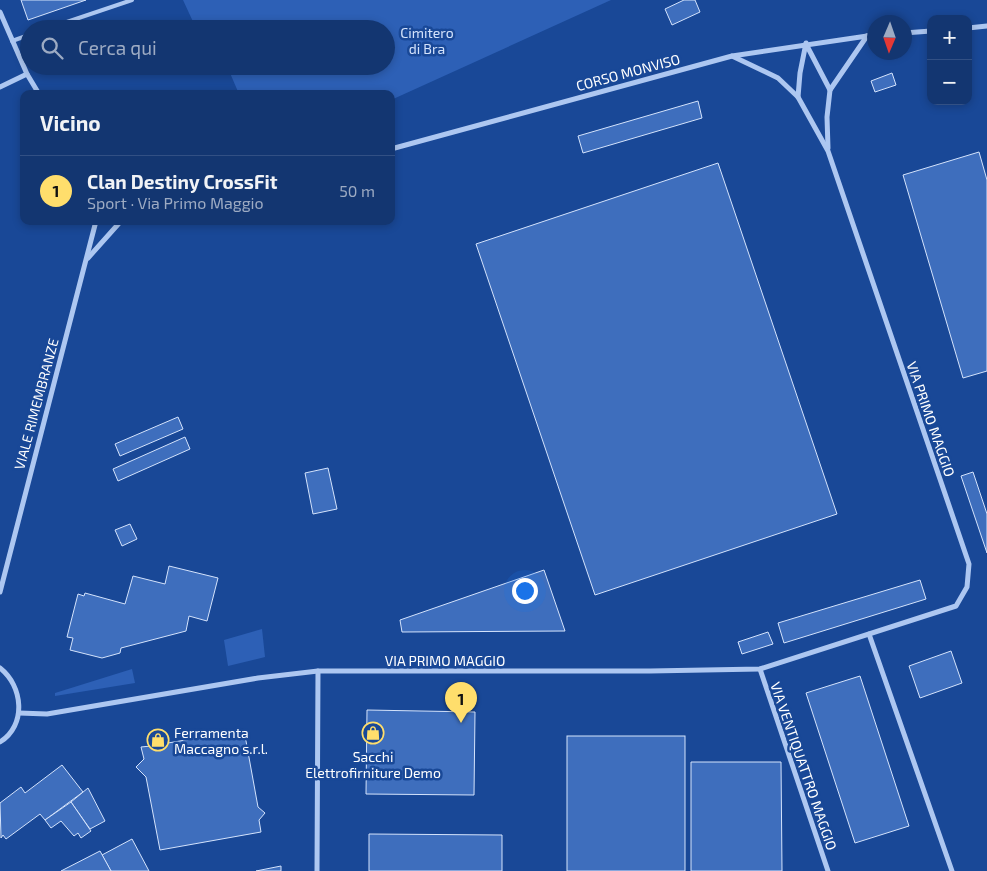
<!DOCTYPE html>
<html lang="it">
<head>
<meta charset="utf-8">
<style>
	body { margin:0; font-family:"Exo 2",sans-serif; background:#1c3e76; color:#f1f3f6 }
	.controls { position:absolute; right:15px; top:15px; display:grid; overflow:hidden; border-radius:10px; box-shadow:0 2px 8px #0003 }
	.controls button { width:45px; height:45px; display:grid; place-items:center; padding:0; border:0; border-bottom:1px solid #325084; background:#133671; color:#f1f3f6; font:25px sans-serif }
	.compass { position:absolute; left:867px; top:15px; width:45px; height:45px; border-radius:50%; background:#133671; box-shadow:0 2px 8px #0003; rotate:182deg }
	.you { position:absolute; left:524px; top:590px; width:18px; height:18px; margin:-12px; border:4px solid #fff; border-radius:50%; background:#1a73e8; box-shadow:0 0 0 8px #1a73e833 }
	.badge { display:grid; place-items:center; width:32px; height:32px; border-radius:50%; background:#ffde6c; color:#111; font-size:16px; font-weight:700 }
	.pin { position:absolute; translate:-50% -41px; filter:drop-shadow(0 1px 2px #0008) }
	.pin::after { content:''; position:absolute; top:26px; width:18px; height:15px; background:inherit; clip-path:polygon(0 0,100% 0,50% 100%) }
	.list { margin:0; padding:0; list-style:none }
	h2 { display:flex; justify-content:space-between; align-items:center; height:65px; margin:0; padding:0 20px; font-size:21px }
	h2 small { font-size:16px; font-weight:400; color:#9dabc3 }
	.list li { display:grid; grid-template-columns:32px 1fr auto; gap:15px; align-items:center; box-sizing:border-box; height:70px; padding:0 20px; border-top:1px solid #325084 }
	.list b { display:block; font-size:19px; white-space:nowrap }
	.list p { margin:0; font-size:16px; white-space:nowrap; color:#9dabc3 }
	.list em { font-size:16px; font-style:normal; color:#9dabc3 }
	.icon { flex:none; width:28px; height:28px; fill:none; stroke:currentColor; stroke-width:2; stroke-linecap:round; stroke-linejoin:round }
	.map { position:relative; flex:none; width:987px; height:871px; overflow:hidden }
	.search { position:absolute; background:#133671; box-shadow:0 2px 8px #0003; left:20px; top:20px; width:375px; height:55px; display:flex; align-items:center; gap:12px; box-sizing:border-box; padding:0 18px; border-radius:28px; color:#9dabc3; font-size:19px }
	.panel { position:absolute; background:#133671; box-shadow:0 2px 8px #0003; left:20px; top:90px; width:375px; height:135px; border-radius:10px }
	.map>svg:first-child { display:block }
</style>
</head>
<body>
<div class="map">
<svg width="987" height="871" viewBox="0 0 987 871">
	<rect width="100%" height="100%" fill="#194897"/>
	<g fill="#2d60b6">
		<polygon points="183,0 611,0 391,100 391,94 239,94 227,66 386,66 386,29 205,29 195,26"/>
		<polygon points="262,629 265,657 228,666 224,640"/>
		<polygon points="132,669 135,683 55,696 55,693"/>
	</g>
	<g fill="#3e6ebd" stroke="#d4e3fc">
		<polygon points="21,0 86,0 28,20"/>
		<polygon points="684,0 695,0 700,12 672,25 665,9"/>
		<polygon points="892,73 896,85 875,92 871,81"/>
		<polygon points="698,101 702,118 583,153 578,136"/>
		<polygon points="979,152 987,180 987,371 963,378 903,175"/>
		<polygon points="718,163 837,514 595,595 476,244"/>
		<polygon points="178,417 183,429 120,456 115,444"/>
		<polygon points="185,437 190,449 118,481 113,469"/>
		<polygon points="328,468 337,509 313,514 305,473"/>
		<polygon points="973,472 987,514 987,553 961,476"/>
		<polygon points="130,524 137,539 122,546 115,530"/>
		<polygon points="169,566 218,578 207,621 189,616 186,631 121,648 120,653 102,658 70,650 73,638 67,637 78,594 84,596 85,593 125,604 133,576 165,584"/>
		<polygon points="544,570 565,631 402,632 400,620"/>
		<polygon points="920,580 926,599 784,643 778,623"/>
		<polygon points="768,632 773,644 742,654 738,642"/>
		<polygon points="951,651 962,683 920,698 909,666"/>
		<polygon points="860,676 909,826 855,843 806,693"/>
		<polygon points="367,710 475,712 474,795 366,794"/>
		<polygon points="244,730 258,807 265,813 259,820 261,832 160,850 146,777 136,767 144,759 141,747 151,746 159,735 168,743"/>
		<rect x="567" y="736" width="118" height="135"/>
		<polygon points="691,762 781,762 782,871 691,871"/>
		<polygon points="62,765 83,792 45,820 40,814 6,839 3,835 1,838 0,803 21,787 25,793"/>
		<polygon points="88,788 105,821 90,829 71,802"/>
		<polygon points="71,802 91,831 81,838 78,833 74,836 61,821 51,828 45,820"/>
		<polygon points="369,834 502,835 502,871 369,871"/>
		<polygon points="132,839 149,871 111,871 102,855"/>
		<polygon points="100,851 111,871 61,871"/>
		<polygon points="281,866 281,871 256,871"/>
	</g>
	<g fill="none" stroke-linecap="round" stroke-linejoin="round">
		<g stroke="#adc7f1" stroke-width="4">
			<polyline points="46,29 132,0"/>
			<polyline points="12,41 29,35"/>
		</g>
		<g stroke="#adc7f1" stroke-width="5">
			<polyline points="0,12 27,74 39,94"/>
			<polyline points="968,28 987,26"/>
			<polyline points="904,33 931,31"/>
			<polyline points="806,44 830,90"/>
			<polyline points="0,87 27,74"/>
			<polyline points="798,97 800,73 806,43"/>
			<polyline points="828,148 827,117 830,90 867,36"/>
			<polyline points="391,149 732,56 874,35"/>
			<polyline points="88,258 121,221"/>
			<polyline points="0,592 96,221"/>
			<polyline points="869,634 952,871"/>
			<path d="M0,668c23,18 27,57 0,74"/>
			<polyline points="760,669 828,871"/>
			<polyline points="19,713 47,714 258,678 318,671 650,671 760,669 956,606 967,587 969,564 828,151 798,97 778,78 732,56"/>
			<polyline points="317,871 318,671"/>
		</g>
	</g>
	<defs>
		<g id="shop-ring" transform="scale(1.125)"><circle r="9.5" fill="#194897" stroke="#ffde6c" stroke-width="1.5"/><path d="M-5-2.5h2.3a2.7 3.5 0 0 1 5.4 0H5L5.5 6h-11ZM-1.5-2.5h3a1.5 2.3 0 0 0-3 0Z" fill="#ffde6c"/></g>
	</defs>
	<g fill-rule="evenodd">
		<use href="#shop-ring" x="373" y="733"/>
		<use href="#shop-ring" x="158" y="740"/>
	</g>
	<g text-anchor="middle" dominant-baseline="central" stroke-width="5" stroke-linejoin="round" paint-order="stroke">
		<g font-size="14" fill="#d4e3fc" stroke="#194897">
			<text x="427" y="32">Cimitero<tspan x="427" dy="16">di Bra</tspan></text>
		</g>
		<g font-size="14" fill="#fff" stroke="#194897">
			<text transform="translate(628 72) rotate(-15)">CORSO MONVISO</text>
			<text transform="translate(36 404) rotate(-75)">VIALE RIMEMBRANZE</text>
			<text transform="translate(931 419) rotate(71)">VIA PRIMO MAGGIO</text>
			<text x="445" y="660">VIA PRIMO MAGGIO</text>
			<text transform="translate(804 766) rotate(71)">VIA VENTIQUATTRO MAGGIO</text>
		</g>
		<g font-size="14" fill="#fff" stroke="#194897" text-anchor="start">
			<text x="174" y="732">Ferramenta<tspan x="174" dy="16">Maccagno s.r.l.</tspan></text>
			<text x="373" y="756" text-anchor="middle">Sacchi<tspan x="373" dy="16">Elettrofirniture Demo</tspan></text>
		</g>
	</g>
</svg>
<div class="controls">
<button>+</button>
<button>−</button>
</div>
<svg class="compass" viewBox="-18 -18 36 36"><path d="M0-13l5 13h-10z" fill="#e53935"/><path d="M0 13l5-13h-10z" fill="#9dabc3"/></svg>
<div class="you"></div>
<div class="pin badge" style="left:461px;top:723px">1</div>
<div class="search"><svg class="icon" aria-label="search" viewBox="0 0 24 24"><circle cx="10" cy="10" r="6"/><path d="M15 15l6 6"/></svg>Cerca qui</div>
<section class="panel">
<h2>Vicino<small></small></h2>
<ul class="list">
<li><span class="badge">1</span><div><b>Clan Destiny CrossFit</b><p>Sport · Via Primo Maggio</p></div><em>50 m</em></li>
</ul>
</section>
</div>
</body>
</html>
